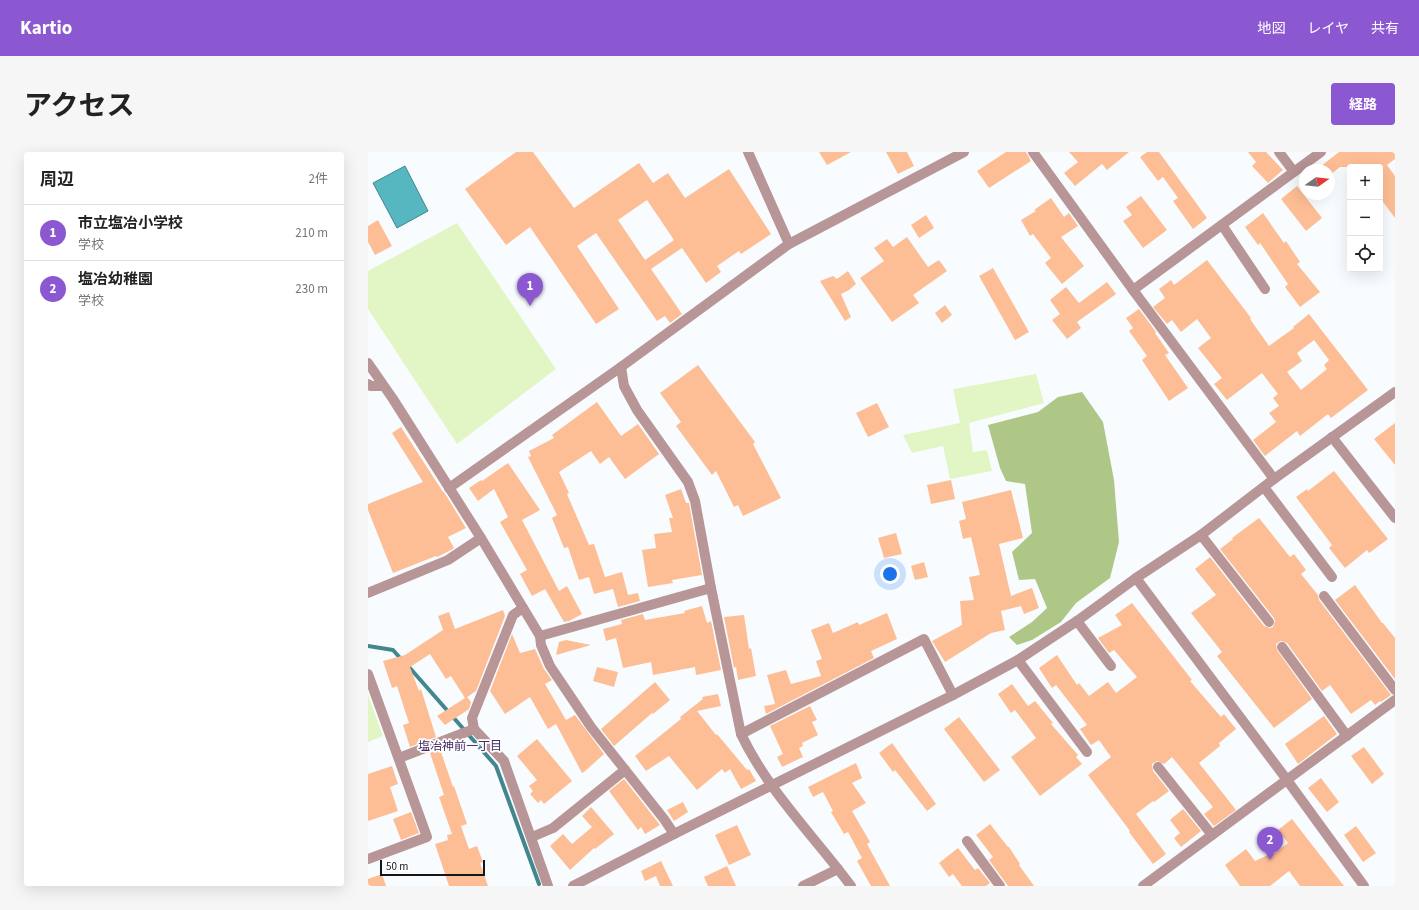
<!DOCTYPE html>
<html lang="ja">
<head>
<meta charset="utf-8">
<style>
	body { margin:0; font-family:"Source Sans 3","Noto Sans JP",sans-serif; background:#f6f6f6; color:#222 }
	.controls { position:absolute; right:12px; top:12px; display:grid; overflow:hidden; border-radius:4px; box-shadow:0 4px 16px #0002 }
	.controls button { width:36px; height:36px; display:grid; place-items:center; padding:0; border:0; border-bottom:1px solid #e0e0e0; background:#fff; color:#222; font:20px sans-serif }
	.compass { position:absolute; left:931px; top:12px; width:36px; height:36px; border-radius:50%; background:#fff; box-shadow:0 4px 16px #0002; rotate:76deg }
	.scale { position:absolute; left:12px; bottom:10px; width:105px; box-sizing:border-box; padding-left:4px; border:2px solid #131719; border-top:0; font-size:11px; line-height:14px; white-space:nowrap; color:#131719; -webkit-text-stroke:3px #fff; paint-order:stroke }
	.you { position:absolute; left:522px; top:422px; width:14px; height:14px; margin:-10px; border:3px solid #fff; border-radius:50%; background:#1a73e8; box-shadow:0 0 0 6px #1a73e833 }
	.badge { display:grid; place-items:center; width:26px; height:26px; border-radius:50%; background:#8c58d1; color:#fff; font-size:13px; font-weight:700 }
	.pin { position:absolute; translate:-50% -33px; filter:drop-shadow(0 1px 2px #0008) }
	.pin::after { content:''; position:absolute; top:21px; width:14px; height:12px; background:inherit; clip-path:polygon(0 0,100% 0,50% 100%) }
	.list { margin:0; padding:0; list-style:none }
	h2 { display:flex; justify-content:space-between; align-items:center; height:52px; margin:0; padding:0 16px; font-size:17px }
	h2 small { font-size:13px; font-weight:400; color:#767676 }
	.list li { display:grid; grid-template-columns:26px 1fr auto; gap:12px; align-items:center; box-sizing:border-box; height:56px; padding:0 16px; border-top:1px solid #e0e0e0 }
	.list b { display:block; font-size:15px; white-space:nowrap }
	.list p { margin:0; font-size:13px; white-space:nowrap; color:#767676 }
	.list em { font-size:13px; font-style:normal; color:#767676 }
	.icon { flex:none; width:22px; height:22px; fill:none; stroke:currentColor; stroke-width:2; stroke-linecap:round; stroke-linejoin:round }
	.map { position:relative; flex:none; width:1027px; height:734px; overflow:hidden; border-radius:4px }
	header { display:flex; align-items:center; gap:24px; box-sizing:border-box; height:56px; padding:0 20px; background:#8c58d1; color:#fff }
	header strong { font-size:19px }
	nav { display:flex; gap:22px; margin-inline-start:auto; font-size:14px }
	.intro { display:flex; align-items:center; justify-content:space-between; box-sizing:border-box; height:96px; padding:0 24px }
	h1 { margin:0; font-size:28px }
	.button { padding:10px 18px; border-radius:4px; background:#8c58d1; color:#fff; font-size:14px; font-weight:700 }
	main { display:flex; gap:24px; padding:0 24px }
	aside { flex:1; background:#fff; border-radius:4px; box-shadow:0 4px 16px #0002 }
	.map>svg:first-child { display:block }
</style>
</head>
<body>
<header>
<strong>Kartio</strong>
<nav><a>地図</a><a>レイヤ</a><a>共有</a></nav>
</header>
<div class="intro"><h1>アクセス</h1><a class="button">経路</a></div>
<main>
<aside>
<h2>周辺<small>2件</small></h2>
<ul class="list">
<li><span class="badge">1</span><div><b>市立塩冶小学校</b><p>学校</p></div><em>210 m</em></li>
<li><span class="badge">2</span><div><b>塩冶幼稚園</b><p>学校</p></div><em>230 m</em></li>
</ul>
</aside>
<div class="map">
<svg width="1027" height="734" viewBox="0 0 1027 734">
	<rect width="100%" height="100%" fill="#f8fcff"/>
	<g fill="#e2f5c4">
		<polygon points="89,71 188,217 89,292 0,157 0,119"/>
		<polygon points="668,222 676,251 601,271 605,300 619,298 624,319 582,327 575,294 544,301 535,283 592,271 585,237"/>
		<polygon points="0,543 15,584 0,590"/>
	</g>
	<polygon fill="#afc786" points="714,240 735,270 746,328 751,390 742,426 708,451 693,470 664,488 649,493 641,485 664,470 679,456 667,427 651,428 644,400 664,381 657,332 638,329 632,316 620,273 670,260 690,245"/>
	<polygon fill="#56b7c0" stroke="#42878e" points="37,14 60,59 29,76 5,31"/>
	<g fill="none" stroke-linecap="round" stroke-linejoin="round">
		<g stroke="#42878e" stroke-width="4">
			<polyline points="0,494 25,498 33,507"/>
			<polyline points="41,515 128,614 171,732"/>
		</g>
	</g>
	<g fill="#febe95" fill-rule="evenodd">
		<path d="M148,0h17l41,56 65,-45 14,20 15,-10 17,25 44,-29 42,65 -30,20 -2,-3 -22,15 4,6 -15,11 -24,-35 -31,21 31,45 -12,9 -5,-7 -8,5 -61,-88 -19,13 42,63 -23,15 -66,-97 -24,18 -41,-56zM279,48l27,40 -29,20 -27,-40z"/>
		<polygon points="451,0 483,0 459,13"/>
		<polygon points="518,0 539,0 546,14 530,22"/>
		<polygon points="638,0 658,0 663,9 621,36 609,19"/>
		<polygon points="701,0 761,0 739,18 734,12 707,34 696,21 710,10"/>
		<polygon points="779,0 791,0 839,66 825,77 805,49 810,46 795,25 790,29 772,5"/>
		<polygon points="880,0 898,0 915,18 900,31 884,14 888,10"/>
		<polygon points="971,0 1027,0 1027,7 1019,13 1027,24 1027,66 1012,46 1012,15 972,15 961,24 961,18 948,18"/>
		<polygon points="929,34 954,66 938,79 913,47"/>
		<polygon points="773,44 799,78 775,96 755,69 764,63 758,55"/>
		<polygon points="683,46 696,65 701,61 710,74 693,85 716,114 694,132 677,111 683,106 665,82 662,84 653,68 668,59 666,58"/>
		<polygon points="895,61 916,91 918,89 932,110 929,112 952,140 932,155 917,135 920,132 892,91 890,93 877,75"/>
		<polygon points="558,63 566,76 551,86 543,73"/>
		<polygon points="10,68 24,94 7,103 0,90 0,74"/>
		<polygon points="539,85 560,115 571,108 579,119 545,143 551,151 524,170 492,126 516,109 506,96 519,87 525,95"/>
		<path d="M839,108l44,58 -1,1 19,27 25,-18 -1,-1 16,-13 59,76 -37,28 -3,-4 -28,22 -3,-5 -32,25 -12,-16 23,-18 -7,-9 10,-7 -6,-8 5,-4 -16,-21 -35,27 -13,-16 8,-6 -24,-30 13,-10 -14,-19 -16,13 -9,-12 -5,4 -14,-17 12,-9 -6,-9 12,-9 3,5zM946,188l15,20 -5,5 3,4 -26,21 -14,-18 15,-11 -5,-8z"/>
		<polygon points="625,116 661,180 647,188 611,124"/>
		<polygon points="480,119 488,132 481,138 473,142 483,165 477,169 452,129 465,124 469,127"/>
		<polygon points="739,130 748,142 709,170 713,176 699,187 684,168 692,162 682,148 698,135 711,151"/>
		<polygon points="577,153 584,163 574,171 567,161"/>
		<polygon points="771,157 788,180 787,181 801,201 797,203 820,236 801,249 774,208 779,204 761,179 765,176 758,166"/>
		<polygon points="330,213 387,290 385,292 413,346 375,364 370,353 366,355 348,319 344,323 308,274 313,270 292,241"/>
		<polygon points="229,250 253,284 270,272 291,302 257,327 241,305 232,312 223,299 191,320 201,341 199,342 221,393 226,392 237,425 254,420 260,443 270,441 272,449 250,455 245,437 226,442 221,425 211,428 200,395 196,396 184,366 189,363 160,305 163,304 161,299 186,286 184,283"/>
		<polygon points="509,251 521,275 500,285 488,261"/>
		<polygon points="1027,271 1027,313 1006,287"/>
		<polygon points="33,275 75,340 76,340 98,376 80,385 86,396 85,397 69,405 68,404 25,421 0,358 0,352 55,330 24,281"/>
		<polygon points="140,311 172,358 154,368 191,439 199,434 214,462 201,469 196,470 177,437 164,444 152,422 159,418 132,370 140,365 126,337 110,349 101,336 113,328 114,329"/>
		<polygon points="966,319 1020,387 1001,401 999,398 977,416 961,396 964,393 928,345 939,337 940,339"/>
		<polygon points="583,328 587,347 563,352 559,333"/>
		<polygon points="313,337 318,351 321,351 334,423 304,428 305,431 280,435 274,398 288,396 286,382 304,380 301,366 305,366 297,343"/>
		<polygon points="643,338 655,386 631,392 643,444 664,436 671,456 656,462 653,454 633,459 637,478 623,481 577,510 564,489 594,473 592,449 606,448 601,425 612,423 603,385 595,387 591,369 598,367 594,350"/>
		<polygon points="891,366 922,405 926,402 938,418 933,422 950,443 951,448 1023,543 1013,550 1012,549 1007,553 1003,548 983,562 962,533 954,539 919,491 913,489 908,492 909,498 944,547 906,576 849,504 854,500 823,461 848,443 827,417 842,405 896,474 902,476 905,475 907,469 906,466 852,397 865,387 864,386"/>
		<polygon points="528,381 534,402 516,406 510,386"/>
		<polygon points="556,410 560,425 547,428 543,414"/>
		<polygon points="987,433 1014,471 1015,471 1027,486 1027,527 967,448"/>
		<polygon points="764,451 824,528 822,529 853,565 856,562 868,577 851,591 852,594 831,611 868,658 846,674 836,662 845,655 804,605 796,612 789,609 784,612 785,619 801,639 786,650 785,649 768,662 798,702 785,712 761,680 762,679 720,623 743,605 731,588 723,593 712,577 719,573 688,533 684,536 671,516 689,503 709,533 711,531 721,544 740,530 748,541 769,525 746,498 741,501 730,486 754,473 747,463"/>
		<polygon points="334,454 339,471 343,469 353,518 328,523 327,515 285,523 283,510 255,516 248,486 238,489 235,477 254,472 253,468 275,462 277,468 317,461 316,459"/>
		<polygon points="135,458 137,464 108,539 99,545 103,550 101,557 77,573 69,564 97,546 83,524 78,527 62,502 42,515 51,539 53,537 68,585 42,595 35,573 41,571 29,534 24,536 15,509 37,503 75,478 70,464 81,460 87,477"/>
		<polygon points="519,461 529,487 503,499 506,506 398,562 396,554 407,552 399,523 418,518 423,532 453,524 448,509 454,507 443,478 461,471 465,481 490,470 491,473"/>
		<polygon points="376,463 381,497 383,496 388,524 370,528 368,515 366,516 356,465"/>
		<polygon points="144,482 152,501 167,497 176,517 184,528 177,532 198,568 207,563 236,602 216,620 214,621 188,572 180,577 162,545 137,562 122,539"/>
		<polygon points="198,488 223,493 188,503 191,490"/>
		<polygon points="229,515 250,520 246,535 225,529"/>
		<polygon points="287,530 302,548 285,562 284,561 246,594 233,577"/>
		<polygon points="644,532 660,554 667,549 685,571 683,572 710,603 708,605 714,612 672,644 643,605 668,586 647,558 643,561 630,542"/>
		<polygon points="350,542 353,554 329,559 348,583 349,582 379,618 381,617 388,629 373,637 362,617 357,621 354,617 329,638 301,604 278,619 267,604 313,567 312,565 335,547 334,545"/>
		<polygon points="442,554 449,568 444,570 450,583 434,591 435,594 431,596 435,605 414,615 409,605 415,602 402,574"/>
		<polygon points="956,564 969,582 930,612 917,592"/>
		<polygon points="591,565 632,618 616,630 576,577"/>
		<polygon points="169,587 204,629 176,652 173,648 170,651 162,642 165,639 161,634 169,628 149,604"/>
		<polygon points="524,591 568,652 559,659 527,618 525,620 511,601"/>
		<polygon points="996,595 1016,622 1004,632 983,604"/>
		<polygon points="72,597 85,635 86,634 99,672 93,674 101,697 109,694 115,710 112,711 120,734 81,734 67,692 80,688 79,683 84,682 71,645 76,643 62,601"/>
		<polygon points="488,611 494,626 484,631 498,651 484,659 502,690 499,692 522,734 503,734 489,709 494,706 480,680 476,682 463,660 465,659 455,640 445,645 440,635"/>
		<polygon points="24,614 30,632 22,635 30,659 0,669 0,622"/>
		<polygon points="953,626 971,650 959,660 940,636"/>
		<polygon points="256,627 292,673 277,682 273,675 270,678 241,639"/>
		<polygon points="315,650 320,660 306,669 299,658"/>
		<polygon points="223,655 246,682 227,697 226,696 202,718 182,694 195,682 204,692 224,675 214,664"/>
		<polygon points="815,657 833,679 813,695 806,686 812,681 802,668"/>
		<polygon points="43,660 51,681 33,688 25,667"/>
		<polygon points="924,667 976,734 932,734 921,719 902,734 872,734 857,713 878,697 887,709 902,702 906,702 920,691 910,678"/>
		<polygon points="622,672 640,695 641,695 652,712 651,713 666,734 640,734 621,708 625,705 608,683"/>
		<polygon points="369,673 383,703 361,713 347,683"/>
		<polygon points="988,674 1008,701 995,710 976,683"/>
		<polygon points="590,696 607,718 610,716 622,731 618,734 594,734 585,722 581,725 571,711"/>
		<polygon points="293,709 305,734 292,734 288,724 277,729 273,719"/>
		<polygon points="359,714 368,734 340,734 336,725"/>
		<polygon points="14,722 18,734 0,734 0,727"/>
	</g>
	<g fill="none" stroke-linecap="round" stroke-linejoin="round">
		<g stroke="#b89596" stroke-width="10">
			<polyline points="380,0 421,92"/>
			<polyline points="665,0 765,138 906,327"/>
			<polyline points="911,0 926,20"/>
			<polyline points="854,73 897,137"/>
			<polyline points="765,138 953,0"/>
			<polyline points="0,211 25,247 113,386 172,484 343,436"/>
			<path d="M253,215l3,19 13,24 51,72 7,19 16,87 30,146c27,57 73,102 110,152"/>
			<polyline points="0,232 3,234 15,234"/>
			<polyline points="964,285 1027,366"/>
			<polyline points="896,335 964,425"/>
			<polyline points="81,336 253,215 421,92 596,0"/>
			<polyline points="833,383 901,470"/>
			<polyline points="768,426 919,628 996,734"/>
			<polyline points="0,441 80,408 113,386"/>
			<polyline points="956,444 1027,538"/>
			<polyline points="709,469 743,514"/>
			<polyline points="172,484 173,493 182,514 223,575 296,667 306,682"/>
			<polyline points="914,495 979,584"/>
			<polyline points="650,508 719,600"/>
			<polyline points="0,522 59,685 0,707"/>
			<polyline points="106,577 104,566 145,463 155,456"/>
			<polyline points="373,582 556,487 585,543"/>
			<polyline points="31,606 106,577 136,609 180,734"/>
			<polyline points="790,615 844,683"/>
			<polyline points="164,685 185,676 257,618"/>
			<polyline points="599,689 632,734"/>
			<polyline points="435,734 470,717"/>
			<polyline points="775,734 1027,548"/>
		</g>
		<polyline stroke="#b89596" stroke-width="10" points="205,734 306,682 585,543 650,508 709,469 768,426 833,383 906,327 1027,240"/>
	</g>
	<g text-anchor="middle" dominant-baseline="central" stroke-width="3.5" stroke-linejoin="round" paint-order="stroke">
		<g font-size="12" fill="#432b66" stroke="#fff">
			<text x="92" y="594">塩冶神前一丁目</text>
		</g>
	</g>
</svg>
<div class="controls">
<button>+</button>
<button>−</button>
<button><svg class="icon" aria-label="locate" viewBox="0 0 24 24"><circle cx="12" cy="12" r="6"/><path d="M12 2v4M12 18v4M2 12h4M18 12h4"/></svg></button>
</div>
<svg class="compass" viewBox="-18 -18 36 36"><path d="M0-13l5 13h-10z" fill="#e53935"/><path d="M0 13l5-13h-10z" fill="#767676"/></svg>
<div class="scale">50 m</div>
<div class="you"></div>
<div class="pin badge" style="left:162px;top:154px">1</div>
<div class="pin badge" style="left:902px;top:708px">2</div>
</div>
</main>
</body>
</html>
